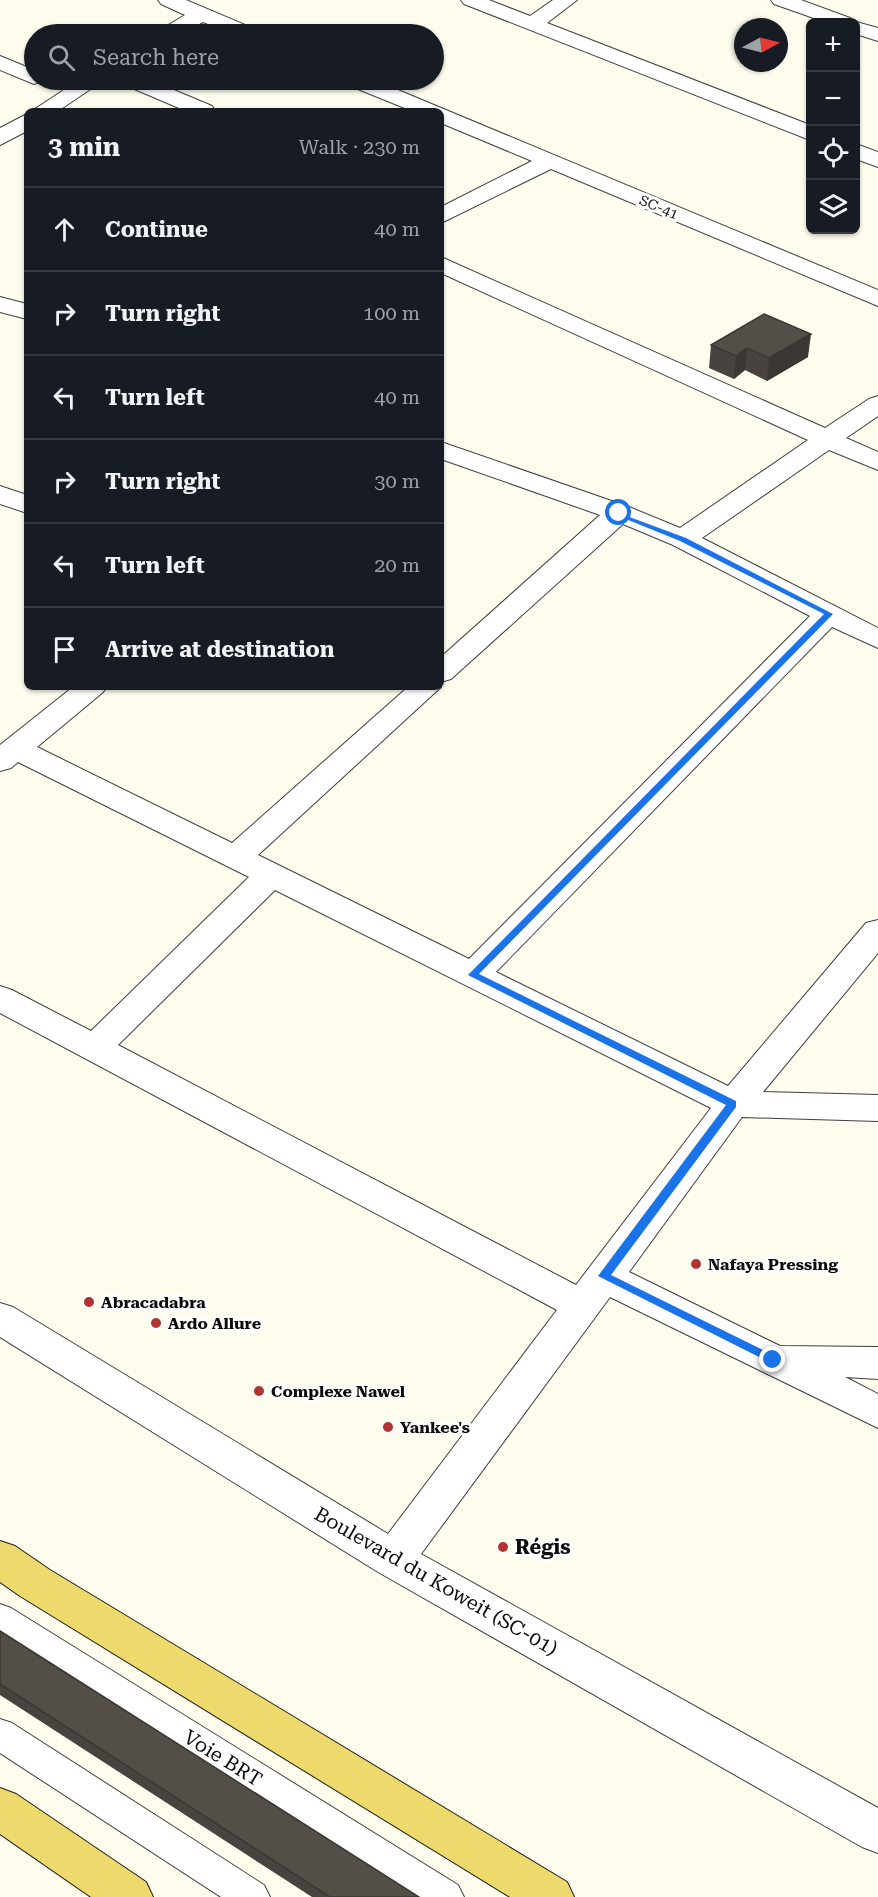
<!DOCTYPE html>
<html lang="en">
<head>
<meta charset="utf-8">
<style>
	body { margin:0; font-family:"Roboto Serif",serif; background:#242831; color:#f1f3f6 }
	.controls { position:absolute; right:18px; top:18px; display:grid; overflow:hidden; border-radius:9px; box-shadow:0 2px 4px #0004 }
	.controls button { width:54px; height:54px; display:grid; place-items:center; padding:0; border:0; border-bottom:2px solid #363941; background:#171b24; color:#f1f3f6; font:30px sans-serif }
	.compass { position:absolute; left:734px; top:18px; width:54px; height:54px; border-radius:50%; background:#171b24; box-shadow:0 2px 4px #0004; rotate:83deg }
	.stop { position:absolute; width:18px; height:18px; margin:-14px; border:4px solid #1a73e8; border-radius:50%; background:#fff }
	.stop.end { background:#1a73e8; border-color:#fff; box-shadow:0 2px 6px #0008 }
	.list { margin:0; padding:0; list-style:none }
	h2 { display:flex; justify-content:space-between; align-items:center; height:78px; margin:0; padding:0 24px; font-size:26px }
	h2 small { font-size:20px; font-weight:400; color:#9ea1a6 }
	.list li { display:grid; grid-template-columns:39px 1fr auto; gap:18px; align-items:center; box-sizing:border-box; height:84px; padding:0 24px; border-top:2px solid #363941 }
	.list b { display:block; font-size:22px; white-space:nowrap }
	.list em { font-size:20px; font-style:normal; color:#9ea1a6 }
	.icon { flex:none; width:33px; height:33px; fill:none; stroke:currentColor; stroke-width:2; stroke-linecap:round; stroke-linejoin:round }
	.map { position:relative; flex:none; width:878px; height:1897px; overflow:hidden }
	.search { position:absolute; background:#171b24; box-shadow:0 2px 4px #0004; left:24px; top:24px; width:420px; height:66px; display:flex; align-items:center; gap:15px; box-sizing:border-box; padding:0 21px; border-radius:33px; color:#9ea1a6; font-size:22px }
	.panel { position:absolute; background:#171b24; box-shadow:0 2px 4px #0004; left:24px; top:108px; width:420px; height:582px; border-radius:9px }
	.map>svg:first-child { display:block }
</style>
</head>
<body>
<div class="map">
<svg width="878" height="1897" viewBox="0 0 878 1897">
	<rect width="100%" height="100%" fill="#fefcec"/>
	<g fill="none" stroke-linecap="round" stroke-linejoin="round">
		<g stroke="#3f3f3f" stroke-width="2">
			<g id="lane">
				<polygon points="0,1604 11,1608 458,1885 464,1897 415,1897 0,1635"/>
				<polygon points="0,1719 12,1723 264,1885 270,1897 221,1897 0,1753"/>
			</g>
		</g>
		<g stroke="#3f3f3f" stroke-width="2">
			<g id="street">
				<polygon points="158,0 186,0 257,30 260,34 233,34 203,22 181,34 157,34 160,30 185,15 161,4"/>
				<polygon points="461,0 489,0 530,16 553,0 577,0 547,23 810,125 810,140 464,4"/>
				<polygon points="771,0 801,0 850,18 853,21 878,28 878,41 856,34 856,22 825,22 774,4"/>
				<polygon points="0,56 34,70 34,80 44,80 34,84 0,70"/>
				<polygon points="79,80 104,80 58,111 32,111"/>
				<polygon points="122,80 150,80 212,106 215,111 186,111 125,85"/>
				<polygon points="345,80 374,80 878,290 878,306 551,169 441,223 441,207 532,161 441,123 441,111 412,111 348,85"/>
				<polygon points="27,114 27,131 0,145 0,128"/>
				<polygon points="856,144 878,152 878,167 856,159"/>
				<path d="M441,257l384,171 44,-29 9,-3v20l-32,22 32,14v18l-49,-20 -127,88 176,90v20l-46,-21 -336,345 232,114 138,-163 12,-3v33l-115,139 115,3v26l-136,-4 -113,155 151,74 98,1v32l-33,-2 33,17v34l-268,-131 -189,257 457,254v45l-16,-6 -484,-275 -378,-235v-34l13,4 375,227 169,-224 -557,-297v-27l12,4 79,41 158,-154 -231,-115 -7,6 -11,3v-26l73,-58h34l-5,6 -65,54 195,96 176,-156h33l-183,168 211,104 341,-343 -137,-71 -50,-21 -172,155 -10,3v-25l159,-142 -159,-56v-17l188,65 51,21 128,-88 -367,-167zM275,890l436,218 -135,177 -458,-240z"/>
				<polygon points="0,297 27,304 27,319 0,312"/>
				<polygon points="0,486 27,495 27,513 0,504"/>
			</g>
		</g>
		<g stroke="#1d1d1d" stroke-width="2">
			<g id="primary">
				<polygon points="0,1541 15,1546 50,1570 567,1882 574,1897 510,1897 20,1596 0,1582"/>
				<polygon points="0,1788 16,1794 146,1882 153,1897 91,1897 0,1834"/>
			</g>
		</g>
		<use href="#lane" fill="#fff" fill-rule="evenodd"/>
		<use href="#street" fill="#fff" fill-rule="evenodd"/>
		<use href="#primary" fill="#eed96c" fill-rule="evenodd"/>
	</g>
	<g fill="#48433f">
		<polygon points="764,314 808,357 767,381 745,370 734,379 709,368 711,345"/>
		<polygon points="0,1631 419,1897 312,1897 0,1695"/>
	</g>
	<g fill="#3b3733">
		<polygon points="811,334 808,357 767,381 769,358"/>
		<polygon points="747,348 745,370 734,379 736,356"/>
	</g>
	<g fill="#544e49" stroke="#3b3733" stroke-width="1.5">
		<polygon points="764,314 811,334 769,358 747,348 736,356 711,345"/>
		<polygon points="0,1631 419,1897 330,1897 0,1684"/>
	</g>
	<polygon fill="#1a73e8" points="616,512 686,538 833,614 479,974 736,1101 736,1107 611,1275 777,1357 777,1363 773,1364 598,1276 726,1105 468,975 824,614 680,541 616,515"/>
	<g fill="#b2332f" stroke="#fff" stroke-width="2">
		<circle cx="696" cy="1264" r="6"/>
		<circle cx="89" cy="1302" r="6"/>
		<circle cx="156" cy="1323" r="6"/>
		<circle cx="259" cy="1391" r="6"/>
		<circle cx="388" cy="1427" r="6"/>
		<circle cx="503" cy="1547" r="6"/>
	</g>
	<g text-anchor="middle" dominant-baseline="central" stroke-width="6" stroke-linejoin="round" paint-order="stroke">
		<g font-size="14" fill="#0c0c0c" stroke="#fff">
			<text transform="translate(659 207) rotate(23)">SC-41</text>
		</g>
		<g font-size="16" font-weight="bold" fill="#0c0c0c" stroke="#fff" text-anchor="start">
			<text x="708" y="1264">Nafaya Pressing</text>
			<text x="101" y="1302">Abracadabra</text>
			<text x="168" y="1323">Ardo Allure</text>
			<text x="271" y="1391">Complexe Nawel</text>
			<text x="400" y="1427">Yankee's</text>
		</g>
		<g font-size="20" font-weight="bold" fill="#0c0c0c" stroke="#fff" text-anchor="start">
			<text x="515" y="1547">Régis</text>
		</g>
		<g font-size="20" fill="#0c0c0c" stroke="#fff">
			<text transform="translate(436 1581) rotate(30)">Boulevard du Koweit (SC-01)</text>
			<text transform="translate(223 1758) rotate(32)">Voie BRT</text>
		</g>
	</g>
</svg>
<div class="controls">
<button>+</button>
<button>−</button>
<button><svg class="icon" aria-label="locate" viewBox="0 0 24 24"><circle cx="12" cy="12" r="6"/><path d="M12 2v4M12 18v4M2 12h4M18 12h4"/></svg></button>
<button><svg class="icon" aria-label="layers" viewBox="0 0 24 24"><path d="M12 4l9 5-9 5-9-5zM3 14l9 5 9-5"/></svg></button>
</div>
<svg class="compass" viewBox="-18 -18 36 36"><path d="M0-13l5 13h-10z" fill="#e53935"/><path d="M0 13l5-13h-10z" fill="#9ea1a6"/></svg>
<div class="stop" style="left:619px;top:513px"></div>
<div class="stop end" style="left:773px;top:1360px"></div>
<div class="search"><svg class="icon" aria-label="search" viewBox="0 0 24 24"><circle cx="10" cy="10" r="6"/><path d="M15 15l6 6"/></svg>Search here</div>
<section class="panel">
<h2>3 min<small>Walk · 230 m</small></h2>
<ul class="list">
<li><svg class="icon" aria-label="ahead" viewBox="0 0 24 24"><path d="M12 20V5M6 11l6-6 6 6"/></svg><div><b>Continue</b></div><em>40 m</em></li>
<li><svg class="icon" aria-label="right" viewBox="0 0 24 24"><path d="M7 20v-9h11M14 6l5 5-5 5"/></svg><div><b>Turn right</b></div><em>100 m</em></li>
<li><svg class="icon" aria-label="left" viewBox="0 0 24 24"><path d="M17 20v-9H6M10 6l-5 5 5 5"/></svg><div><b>Turn left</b></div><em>40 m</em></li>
<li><svg class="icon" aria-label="right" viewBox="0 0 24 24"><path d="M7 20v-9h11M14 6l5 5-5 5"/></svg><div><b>Turn right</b></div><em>30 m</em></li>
<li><svg class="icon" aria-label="left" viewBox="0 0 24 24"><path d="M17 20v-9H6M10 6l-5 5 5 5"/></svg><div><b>Turn left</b></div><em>20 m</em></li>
<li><svg class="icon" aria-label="arrive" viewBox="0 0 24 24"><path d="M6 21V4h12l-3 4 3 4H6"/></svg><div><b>Arrive at destination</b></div></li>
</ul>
</section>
</div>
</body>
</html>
